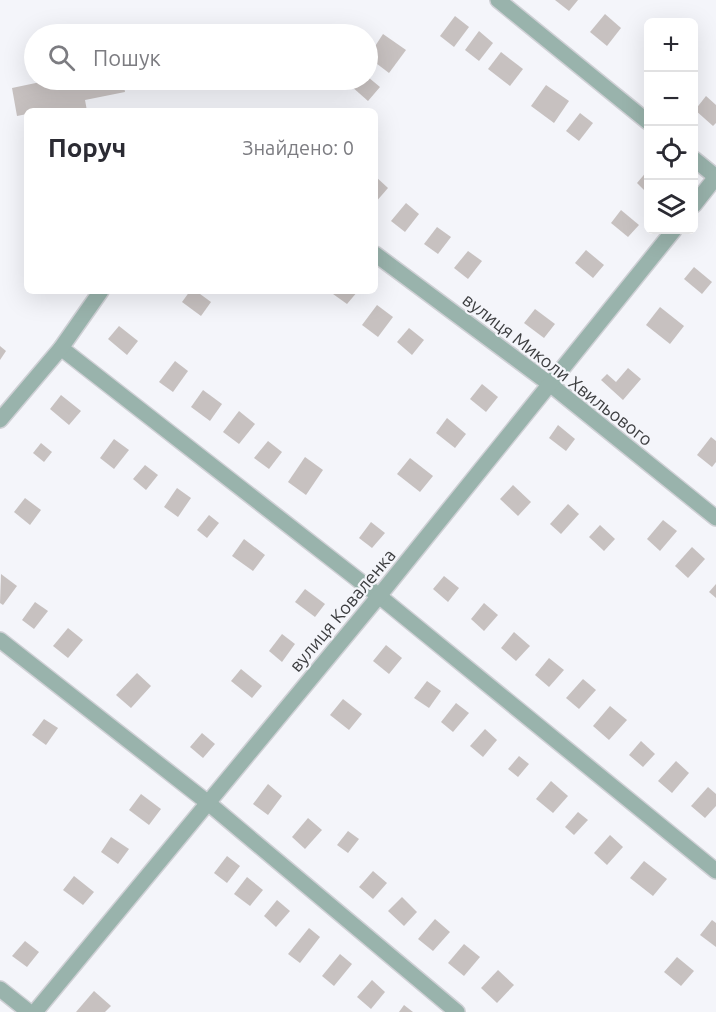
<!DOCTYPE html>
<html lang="uk">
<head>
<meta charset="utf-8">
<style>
	body { margin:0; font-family:Ubuntu,sans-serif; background:#f7f7f7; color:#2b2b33 }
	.controls { position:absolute; right:18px; top:18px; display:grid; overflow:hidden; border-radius:9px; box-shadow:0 6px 24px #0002 }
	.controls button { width:54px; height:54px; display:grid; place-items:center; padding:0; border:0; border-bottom:2px solid #e1e1e2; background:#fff; color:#2b2b33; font:30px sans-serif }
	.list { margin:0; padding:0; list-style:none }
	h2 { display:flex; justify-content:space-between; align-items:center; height:78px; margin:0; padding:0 24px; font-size:26px }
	h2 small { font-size:20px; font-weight:400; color:#7c7c81 }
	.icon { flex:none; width:33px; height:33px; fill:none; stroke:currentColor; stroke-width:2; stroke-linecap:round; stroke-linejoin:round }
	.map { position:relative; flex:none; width:716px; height:1012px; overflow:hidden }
	.search { position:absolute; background:#fff; box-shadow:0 6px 24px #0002; left:24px; top:24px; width:354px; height:66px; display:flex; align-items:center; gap:15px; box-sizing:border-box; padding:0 21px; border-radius:33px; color:#7c7c81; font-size:22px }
	.panel { position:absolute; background:#fff; box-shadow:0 6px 24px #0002; left:24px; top:108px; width:354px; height:186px; border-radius:9px }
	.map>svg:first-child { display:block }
</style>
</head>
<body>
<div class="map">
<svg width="716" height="1012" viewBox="0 0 716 1012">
	<rect width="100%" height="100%" fill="#f4f5fa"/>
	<g fill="#c7c1c0">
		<polygon points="555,0 578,0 569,11"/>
		<polygon points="605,14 621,28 607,46 590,32"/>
		<polygon points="455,16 469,27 454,47 440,36"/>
		<polygon points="479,31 493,43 479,61 465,50"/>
		<polygon points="383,34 406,50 389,73 368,57"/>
		<polygon points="501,52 523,69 510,86 488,69"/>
		<polygon points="368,77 380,87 368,101 351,86 357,80 368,80"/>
		<polygon points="50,80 123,80 125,92 85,100 87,111 59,111 58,108 27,111 27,114 17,116 12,88"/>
		<polygon points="546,85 569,101 554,123 531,106"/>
		<polygon points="706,96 716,105 716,123 713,126 695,110"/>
		<polygon points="580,113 593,123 579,141 566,131"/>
		<polygon points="648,170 648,194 637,183"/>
		<polygon points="375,176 388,188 375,203"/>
		<polygon points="406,203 419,214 405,232 391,221"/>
		<polygon points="621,210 639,225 628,237 611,223"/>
		<polygon points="437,227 451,237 438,254 424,244"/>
		<polygon points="586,250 604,265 593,278 575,263"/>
		<polygon points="468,251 482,261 468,279 454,268"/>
		<polygon points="694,267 712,282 702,294 684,279"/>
		<polygon points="190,291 196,291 211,302 201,316 182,302"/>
		<polygon points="335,291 358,291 347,304 333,294"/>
		<polygon points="377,305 393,317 378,337 362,325"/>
		<polygon points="660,307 684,326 670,344 646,325"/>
		<polygon points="535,309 555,324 544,338 524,323"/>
		<polygon points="119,326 138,341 127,355 108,339"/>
		<polygon points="409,328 424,340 412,355 397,342"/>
		<polygon points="0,346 6,351 0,360"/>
		<polygon points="175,361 188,371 173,392 159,382"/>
		<polygon points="628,368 641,379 623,400 601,380 607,374 616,382"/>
		<polygon points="482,384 498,397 486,412 470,399"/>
		<polygon points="203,390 222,404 210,421 191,407"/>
		<polygon points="61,395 81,411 69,425 50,409"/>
		<polygon points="239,411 255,424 239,444 223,432"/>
		<polygon points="447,418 466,434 455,448 436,433"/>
		<polygon points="558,425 575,439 566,451 549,438"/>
		<polygon points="711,437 716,441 716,462 712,467 697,455"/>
		<polygon points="114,439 129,450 114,469 100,458"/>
		<polygon points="268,441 282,452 269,469 254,458"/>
		<polygon points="41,443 52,452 44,462 33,453"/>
		<polygon points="305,457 323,470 306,495 288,482"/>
		<polygon points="410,458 433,476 420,492 397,474"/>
		<polygon points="145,465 158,475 146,490 133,479"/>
		<polygon points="513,485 531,502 518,516 500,499"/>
		<polygon points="177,488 191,498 178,517 164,507"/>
		<polygon points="25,498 41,510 30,525 14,512"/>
		<polygon points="568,504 579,514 561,534 550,524"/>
		<polygon points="209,515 219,523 207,538 197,530"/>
		<polygon points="663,520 677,531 660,551 647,539"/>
		<polygon points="371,522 385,533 372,548 359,538"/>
		<polygon points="600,525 615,539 604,551 589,537"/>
		<polygon points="244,539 265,555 253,571 232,556"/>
		<polygon points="692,547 705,559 688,578 675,566"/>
		<polygon points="1,574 17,586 3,605 0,603"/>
		<polygon points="444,576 459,588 448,602 433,589"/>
		<polygon points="716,584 716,598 709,592"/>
		<polygon points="305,589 325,604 315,617 295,602"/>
		<polygon points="35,602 48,611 34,629 22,620"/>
		<polygon points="484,603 498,615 484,631 471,619"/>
		<polygon points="68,628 83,640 68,658 53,646"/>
		<polygon points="514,632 530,646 516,661 501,648"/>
		<polygon points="282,634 295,644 282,662 269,651"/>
		<polygon points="386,645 402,658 389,674 373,661"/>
		<polygon points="549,658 564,670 549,687 535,675"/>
		<polygon points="241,669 262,686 252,698 231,681"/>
		<polygon points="137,673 151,686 131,708 116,695"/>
		<polygon points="583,679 596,690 579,709 566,698"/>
		<polygon points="427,681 441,691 429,708 414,698"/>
		<polygon points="343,699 362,714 349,730 330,715"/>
		<polygon points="456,703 469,713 453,732 441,722"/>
		<polygon points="610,706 627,720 609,740 593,726"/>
		<polygon points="44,719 58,728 46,745 32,735"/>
		<polygon points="485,729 497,740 483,757 470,746"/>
		<polygon points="202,733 215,744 203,758 190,747"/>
		<polygon points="641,741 655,754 643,767 629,755"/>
		<polygon points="519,756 529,764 518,777 508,769"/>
		<polygon points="676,761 689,773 672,793 658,781"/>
		<polygon points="551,781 568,796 553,813 536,799"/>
		<polygon points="268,784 282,796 268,815 253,804"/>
		<polygon points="708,787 716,794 716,806 705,818 691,806"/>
		<polygon points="141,794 161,809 149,825 129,810"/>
		<polygon points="578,812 588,820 574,835 565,827"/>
		<polygon points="308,818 322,830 305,849 292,837"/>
		<polygon points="348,831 359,839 348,853 337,845"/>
		<polygon points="610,835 623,847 607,865 594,853"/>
		<polygon points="111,837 129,849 118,864 101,852"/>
		<polygon points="227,856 240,866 227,883 214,873"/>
		<polygon points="644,861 667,879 653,896 630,878"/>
		<polygon points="373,871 387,883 373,899 359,887"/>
		<polygon points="74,876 94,892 83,905 63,890"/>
		<polygon points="247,877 263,890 250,906 234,894"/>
		<polygon points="402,897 417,912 404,926 388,911"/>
		<polygon points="277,900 290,911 276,927 264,916"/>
		<polygon points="435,919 450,932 433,951 418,939"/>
		<polygon points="712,920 716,923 716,947 700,935"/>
		<polygon points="309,928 320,937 300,963 288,954"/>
		<polygon points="25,941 39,952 27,967 12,956"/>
		<polygon points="464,944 480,957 464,976 448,963"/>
		<polygon points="340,954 352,964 334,986 322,976"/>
		<polygon points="677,957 694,971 681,986 664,972"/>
		<polygon points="498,970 514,985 497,1003 481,988"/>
		<polygon points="372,980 385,992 371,1009 357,997"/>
		<polygon points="94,991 111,1006 105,1012 76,1012"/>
		<polygon points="404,1005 413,1012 399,1012"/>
	</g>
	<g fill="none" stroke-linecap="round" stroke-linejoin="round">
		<g stroke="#cfd0d5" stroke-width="18">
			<g id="street">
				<polyline points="498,0 648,122"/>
				<polyline points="694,159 716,177"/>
				<polyline points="694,205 716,177"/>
				<polyline points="375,254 551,385 716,518"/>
				<polyline points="61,348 379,596 716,871"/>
				<polyline points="0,420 61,348 101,291"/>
				<polyline points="0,640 207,802 457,1012"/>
				<polyline points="0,989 29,1012"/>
				<polyline points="35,1012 379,596 674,230"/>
			</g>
		</g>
		<use href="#street" stroke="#99b3ac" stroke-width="15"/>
	</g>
	<g text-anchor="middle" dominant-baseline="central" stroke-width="4.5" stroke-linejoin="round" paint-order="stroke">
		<g font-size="18" fill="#3c3d3f" stroke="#f4f5fa">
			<text transform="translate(558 369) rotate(38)">вулиця Миколи Хвильового</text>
			<text transform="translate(342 610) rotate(-50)">вулиця Коваленка</text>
		</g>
	</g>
</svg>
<div class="controls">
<button>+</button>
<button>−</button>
<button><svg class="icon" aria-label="locate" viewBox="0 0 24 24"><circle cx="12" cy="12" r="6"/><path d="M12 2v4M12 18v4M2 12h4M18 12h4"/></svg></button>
<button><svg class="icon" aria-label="layers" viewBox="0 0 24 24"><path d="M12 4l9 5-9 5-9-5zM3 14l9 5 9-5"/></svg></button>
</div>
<div class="search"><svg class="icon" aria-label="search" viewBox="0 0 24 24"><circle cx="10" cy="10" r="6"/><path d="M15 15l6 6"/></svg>Пошук</div>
<section class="panel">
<h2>Поруч<small>Знайдено: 0</small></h2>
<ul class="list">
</ul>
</section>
</div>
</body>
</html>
